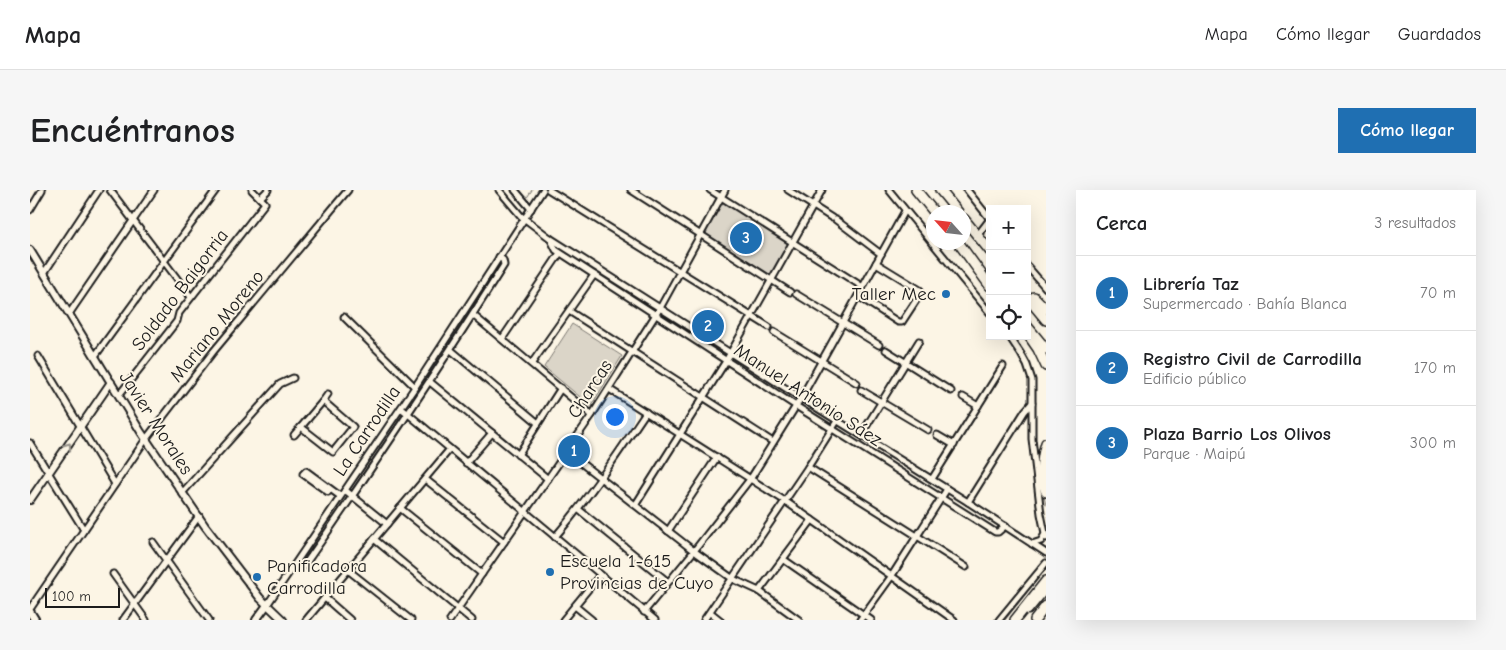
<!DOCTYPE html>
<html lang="es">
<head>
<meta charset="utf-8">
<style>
	body { margin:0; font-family:"Comic Neue",sans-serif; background:#f6f6f6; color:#202124 }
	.controls { position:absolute; right:15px; top:15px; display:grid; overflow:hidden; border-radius:0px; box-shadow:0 5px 20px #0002 }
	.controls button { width:45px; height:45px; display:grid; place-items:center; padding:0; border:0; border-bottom:1px solid #e0e0e0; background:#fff; color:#202124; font:25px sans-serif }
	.compass { position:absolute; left:896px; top:15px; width:45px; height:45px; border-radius:50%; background:#fff; box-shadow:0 5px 20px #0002; rotate:297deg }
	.scale { position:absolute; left:15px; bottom:12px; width:75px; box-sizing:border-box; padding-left:5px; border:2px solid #1c1c1c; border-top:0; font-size:14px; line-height:18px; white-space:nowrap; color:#1c1c1c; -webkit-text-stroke:4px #fcf5e5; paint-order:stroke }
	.you { position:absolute; left:584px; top:226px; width:18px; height:18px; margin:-12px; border:4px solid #fff; border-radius:50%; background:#1a73e8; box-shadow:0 0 0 8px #1a73e833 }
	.badge { display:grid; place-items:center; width:32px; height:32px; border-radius:50%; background:#1f6fb2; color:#fff; font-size:16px; font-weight:700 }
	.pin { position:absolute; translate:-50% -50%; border:2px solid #fff; box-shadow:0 1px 5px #0006 }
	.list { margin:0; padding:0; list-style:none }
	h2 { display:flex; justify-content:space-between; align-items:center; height:65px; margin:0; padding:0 20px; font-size:21px }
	h2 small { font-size:16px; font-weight:400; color:#757577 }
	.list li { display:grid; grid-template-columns:32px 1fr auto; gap:15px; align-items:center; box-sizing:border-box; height:75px; padding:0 20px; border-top:1px solid #e0e0e0 }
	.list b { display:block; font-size:19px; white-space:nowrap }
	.list p { margin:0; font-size:16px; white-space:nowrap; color:#757577 }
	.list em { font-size:16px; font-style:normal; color:#757577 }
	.icon { flex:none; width:28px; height:28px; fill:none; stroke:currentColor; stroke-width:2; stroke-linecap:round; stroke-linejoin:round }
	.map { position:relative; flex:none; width:1016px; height:430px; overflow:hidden; border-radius:0px }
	header { display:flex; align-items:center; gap:30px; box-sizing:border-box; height:70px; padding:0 25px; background:#fff; border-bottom:1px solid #e0e0e0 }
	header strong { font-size:24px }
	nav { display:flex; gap:28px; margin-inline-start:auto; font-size:18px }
	.intro { display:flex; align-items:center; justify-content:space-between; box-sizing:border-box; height:120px; padding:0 30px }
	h1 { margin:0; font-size:35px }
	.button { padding:12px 22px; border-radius:0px; background:#1f6fb2; color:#fff; font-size:18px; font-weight:700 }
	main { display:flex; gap:30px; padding:0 30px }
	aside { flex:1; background:#fff; border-radius:0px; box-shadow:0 5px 20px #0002 }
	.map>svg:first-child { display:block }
</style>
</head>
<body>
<header>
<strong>Mapa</strong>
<nav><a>Mapa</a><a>Cómo llegar</a><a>Guardados</a></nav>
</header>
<div class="intro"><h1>Encuéntranos</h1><a class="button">Cómo llegar</a></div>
<main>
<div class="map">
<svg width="1016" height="430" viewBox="0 0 1016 430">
	<rect width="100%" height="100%" fill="#fcf5e5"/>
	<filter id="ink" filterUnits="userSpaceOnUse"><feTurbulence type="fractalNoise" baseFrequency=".02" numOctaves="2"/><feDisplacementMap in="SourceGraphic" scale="10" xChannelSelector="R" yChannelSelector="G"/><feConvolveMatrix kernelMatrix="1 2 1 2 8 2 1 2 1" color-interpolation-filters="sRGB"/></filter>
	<g filter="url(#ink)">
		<g fill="#dbd5c8" stroke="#7c7872">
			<polygon points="691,7 762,52 741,90 670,43"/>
			<polygon points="542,134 592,166 561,216 514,177"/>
		</g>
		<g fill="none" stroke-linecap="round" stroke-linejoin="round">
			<g stroke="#75726c" stroke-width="1">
				<polyline points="496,9 502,0"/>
				<polyline points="1014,306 1016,315"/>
				<polyline points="975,430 1016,378"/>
			</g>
			<g stroke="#1c1c1c" stroke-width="9">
				<g id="minor">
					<polyline points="80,0 161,107"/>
					<polyline points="469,0 491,26 520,48 771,208 938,312 1016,363"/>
					<polyline points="485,0 501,19"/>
					<polyline points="519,0 739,137"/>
					<polyline points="601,0 760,102"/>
					<polyline points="680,0 833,97"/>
					<polyline points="758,0 802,28"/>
					<polyline points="859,0 960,123"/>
					<polyline points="937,0 960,29"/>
					<polyline points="230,8 238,0"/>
					<polyline points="0,20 12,0"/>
					<polyline points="806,30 851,64"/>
					<polyline points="947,46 960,29"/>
					<polyline points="520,48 526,60 766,216 965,342 968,342 975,336"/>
					<polyline points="997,76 1016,98"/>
					<polyline points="14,83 69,0"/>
					<polyline points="766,104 849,155"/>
					<polyline points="828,106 868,132 872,132 891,103 890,100 846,73"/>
					<polyline points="539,121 743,252"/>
					<polyline points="39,124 124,0"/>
					<polyline points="443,125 562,225"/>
					<polyline points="314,127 385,197"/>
					<polyline points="744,142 827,193"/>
					<polyline points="979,146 991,164 997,175 1002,190 1002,249 1011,324 1016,348"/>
					<polyline points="472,149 530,63"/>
					<polyline points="421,160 508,233"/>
					<polyline points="856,160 921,201"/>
					<polyline points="8,166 85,294"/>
					<polyline points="65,166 186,0"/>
					<polyline points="502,173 564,85"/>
					<polyline points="400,192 518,289"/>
					<polyline points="579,199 755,311 924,430"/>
					<polyline points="831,200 898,240"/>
					<polyline points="89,205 147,131 149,123 235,13 222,0"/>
					<polyline points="933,207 948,216"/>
					<polygon points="293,211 323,237 303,262 271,237"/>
					<polyline points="293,211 298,204"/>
					<polyline points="371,218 625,430"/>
					<polyline points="264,245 271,237"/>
					<polyline points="831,245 889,151"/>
					<polyline points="907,245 924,255"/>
					<polyline points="0,253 54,340"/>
					<polyline points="537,262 664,361 703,389 729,401 769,430"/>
					<polyline points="488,265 531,198"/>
					<polyline points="436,273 462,243"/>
					<polyline points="778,277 936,377"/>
					<polyline points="395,289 474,352"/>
					<polyline points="902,289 973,176"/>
					<polyline points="300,299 298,302 273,284 276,281 310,306"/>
					<polyline points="315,300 357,334"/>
					<polyline points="153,302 250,194 263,188"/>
					<polyline points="938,312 995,221 1002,213"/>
					<polyline points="606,314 696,171 792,0"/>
					<polyline points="370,318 452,384"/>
					<polyline points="548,319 638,392"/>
					<polyline points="638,341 687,267"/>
					<path d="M525,347c34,-40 62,-82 91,-125"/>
					<polyline points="344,349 442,430"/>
					<polyline points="123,352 179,430"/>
					<polyline points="1002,354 1011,351 1015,344"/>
					<polyline points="753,369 841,430"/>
					<path d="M274,376c69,-99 136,-199 200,-301l-1,-5 -4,-3"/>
					<polyline points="318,380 381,430"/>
					<polyline points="83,384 116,430"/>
					<polyline points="729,401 782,330"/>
					<polyline points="295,408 320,430"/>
					<polyline points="237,415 385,197 513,0"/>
					<polyline points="545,416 562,430"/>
					<polyline points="0,419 116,249 183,162 318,0"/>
					<polyline points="614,422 664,361 721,288 771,208 875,21"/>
					<polyline points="680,422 690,430"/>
					<polyline points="93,430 169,326"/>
					<polyline points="276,430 420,259"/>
					<polyline points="420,430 562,225 630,118 695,0"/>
					<polyline points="533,430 570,385"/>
					<polyline points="674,430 778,277 807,231"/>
					<polyline points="830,430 861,387 917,299"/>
					<polyline points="969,430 1016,373"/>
				</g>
			</g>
			<g stroke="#1c1c1c" stroke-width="10">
				<g id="tertiary">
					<polyline points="0,60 111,242 175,336 230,408 253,430"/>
					<polyline points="0,310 81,192"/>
					<polyline points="226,430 237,415"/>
				</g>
			</g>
			<g stroke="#1c1c1c" stroke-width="11">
				<polyline id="secondary" points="0,422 5,430"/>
			</g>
			<g stroke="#1c1c1c" stroke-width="11">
				<polyline id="trunk" points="998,420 1016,398"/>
			</g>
			<g stroke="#1c1c1c" stroke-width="12">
				<g id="motorway">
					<polyline points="886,0 904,22"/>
					<polyline points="910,0 928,22"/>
					<polyline points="934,29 960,61"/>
					<polyline points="928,52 960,96"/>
					<polyline points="997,107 1016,130"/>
					<polyline points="1004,107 1016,119"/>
					<polyline points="997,136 1016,159"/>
					<polyline points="997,143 1008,159 1016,176"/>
					<path d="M1016,253c-5,16 -6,33 0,49"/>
					<polyline points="985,430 1016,391"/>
					<polyline points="1005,430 1016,416"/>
				</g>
			</g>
			<use href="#minor" stroke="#fcf5e5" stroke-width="5"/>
			<use href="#tertiary" stroke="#fcf5e5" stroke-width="6"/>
			<use href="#secondary" stroke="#fcf5e5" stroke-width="7"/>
			<use href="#trunk" stroke="#fcf5e5" stroke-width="8"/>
			<use href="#motorway" stroke="#fcf5e5" stroke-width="9"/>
		</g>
		<defs><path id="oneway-chevron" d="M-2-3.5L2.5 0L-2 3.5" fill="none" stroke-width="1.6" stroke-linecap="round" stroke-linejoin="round" transform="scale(1.25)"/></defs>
		<use stroke="#97938b" href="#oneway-chevron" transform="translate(38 256) rotate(-55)"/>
	</g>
	<g fill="#1f6fb2" stroke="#fcf5e5" stroke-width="2">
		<circle cx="916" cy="104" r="5"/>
		<circle cx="520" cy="382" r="5"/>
		<circle cx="227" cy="387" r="5"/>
	</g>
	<g text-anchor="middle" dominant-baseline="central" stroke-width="4" stroke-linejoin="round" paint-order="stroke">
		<g font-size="19" fill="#1c1c1c" stroke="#fcf5e5">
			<text transform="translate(150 100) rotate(-53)">Soldado Baigorria</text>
			<text transform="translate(187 136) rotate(-51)">Mariano Moreno</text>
			<text transform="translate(560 199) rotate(-57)">Charcas</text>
			<text transform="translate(778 205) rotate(33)">Manuel Antonio Sáez</text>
			<text transform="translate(126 233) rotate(57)">Javier Morales</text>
			<text transform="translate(337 241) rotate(-56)">La Carrodilla</text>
		</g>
		<g font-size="19" fill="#1c1c1c" stroke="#fcf5e5" text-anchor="start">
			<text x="906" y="104" text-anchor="end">Taller Mec</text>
			<text x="530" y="371">Escuela 1-615<tspan x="530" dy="22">Provincias de Cuyo</tspan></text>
			<text x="237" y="376">Panificadora<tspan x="237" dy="22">Carrodilla</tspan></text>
		</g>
	</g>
</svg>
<div class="controls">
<button>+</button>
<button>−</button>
<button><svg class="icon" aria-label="locate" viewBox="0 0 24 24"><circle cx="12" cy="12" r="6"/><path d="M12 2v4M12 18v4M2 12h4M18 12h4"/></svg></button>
</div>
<svg class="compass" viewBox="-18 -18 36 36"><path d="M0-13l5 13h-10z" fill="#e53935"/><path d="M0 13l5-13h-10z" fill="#757577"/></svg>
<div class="scale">100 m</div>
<div class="you"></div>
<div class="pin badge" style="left:544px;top:261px">1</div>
<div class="pin badge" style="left:678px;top:136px">2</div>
<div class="pin badge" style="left:716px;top:48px">3</div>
</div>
<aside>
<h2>Cerca<small>3 resultados</small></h2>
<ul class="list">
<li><span class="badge">1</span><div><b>Librería Taz</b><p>Supermercado · Bahía Blanca</p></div><em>70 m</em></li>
<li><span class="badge">2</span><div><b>Registro Civil de Carrodilla</b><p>Edificio público</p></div><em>170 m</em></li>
<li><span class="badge">3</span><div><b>Plaza Barrio Los Olivos</b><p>Parque · Maipú</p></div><em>300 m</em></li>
</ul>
</aside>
</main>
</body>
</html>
